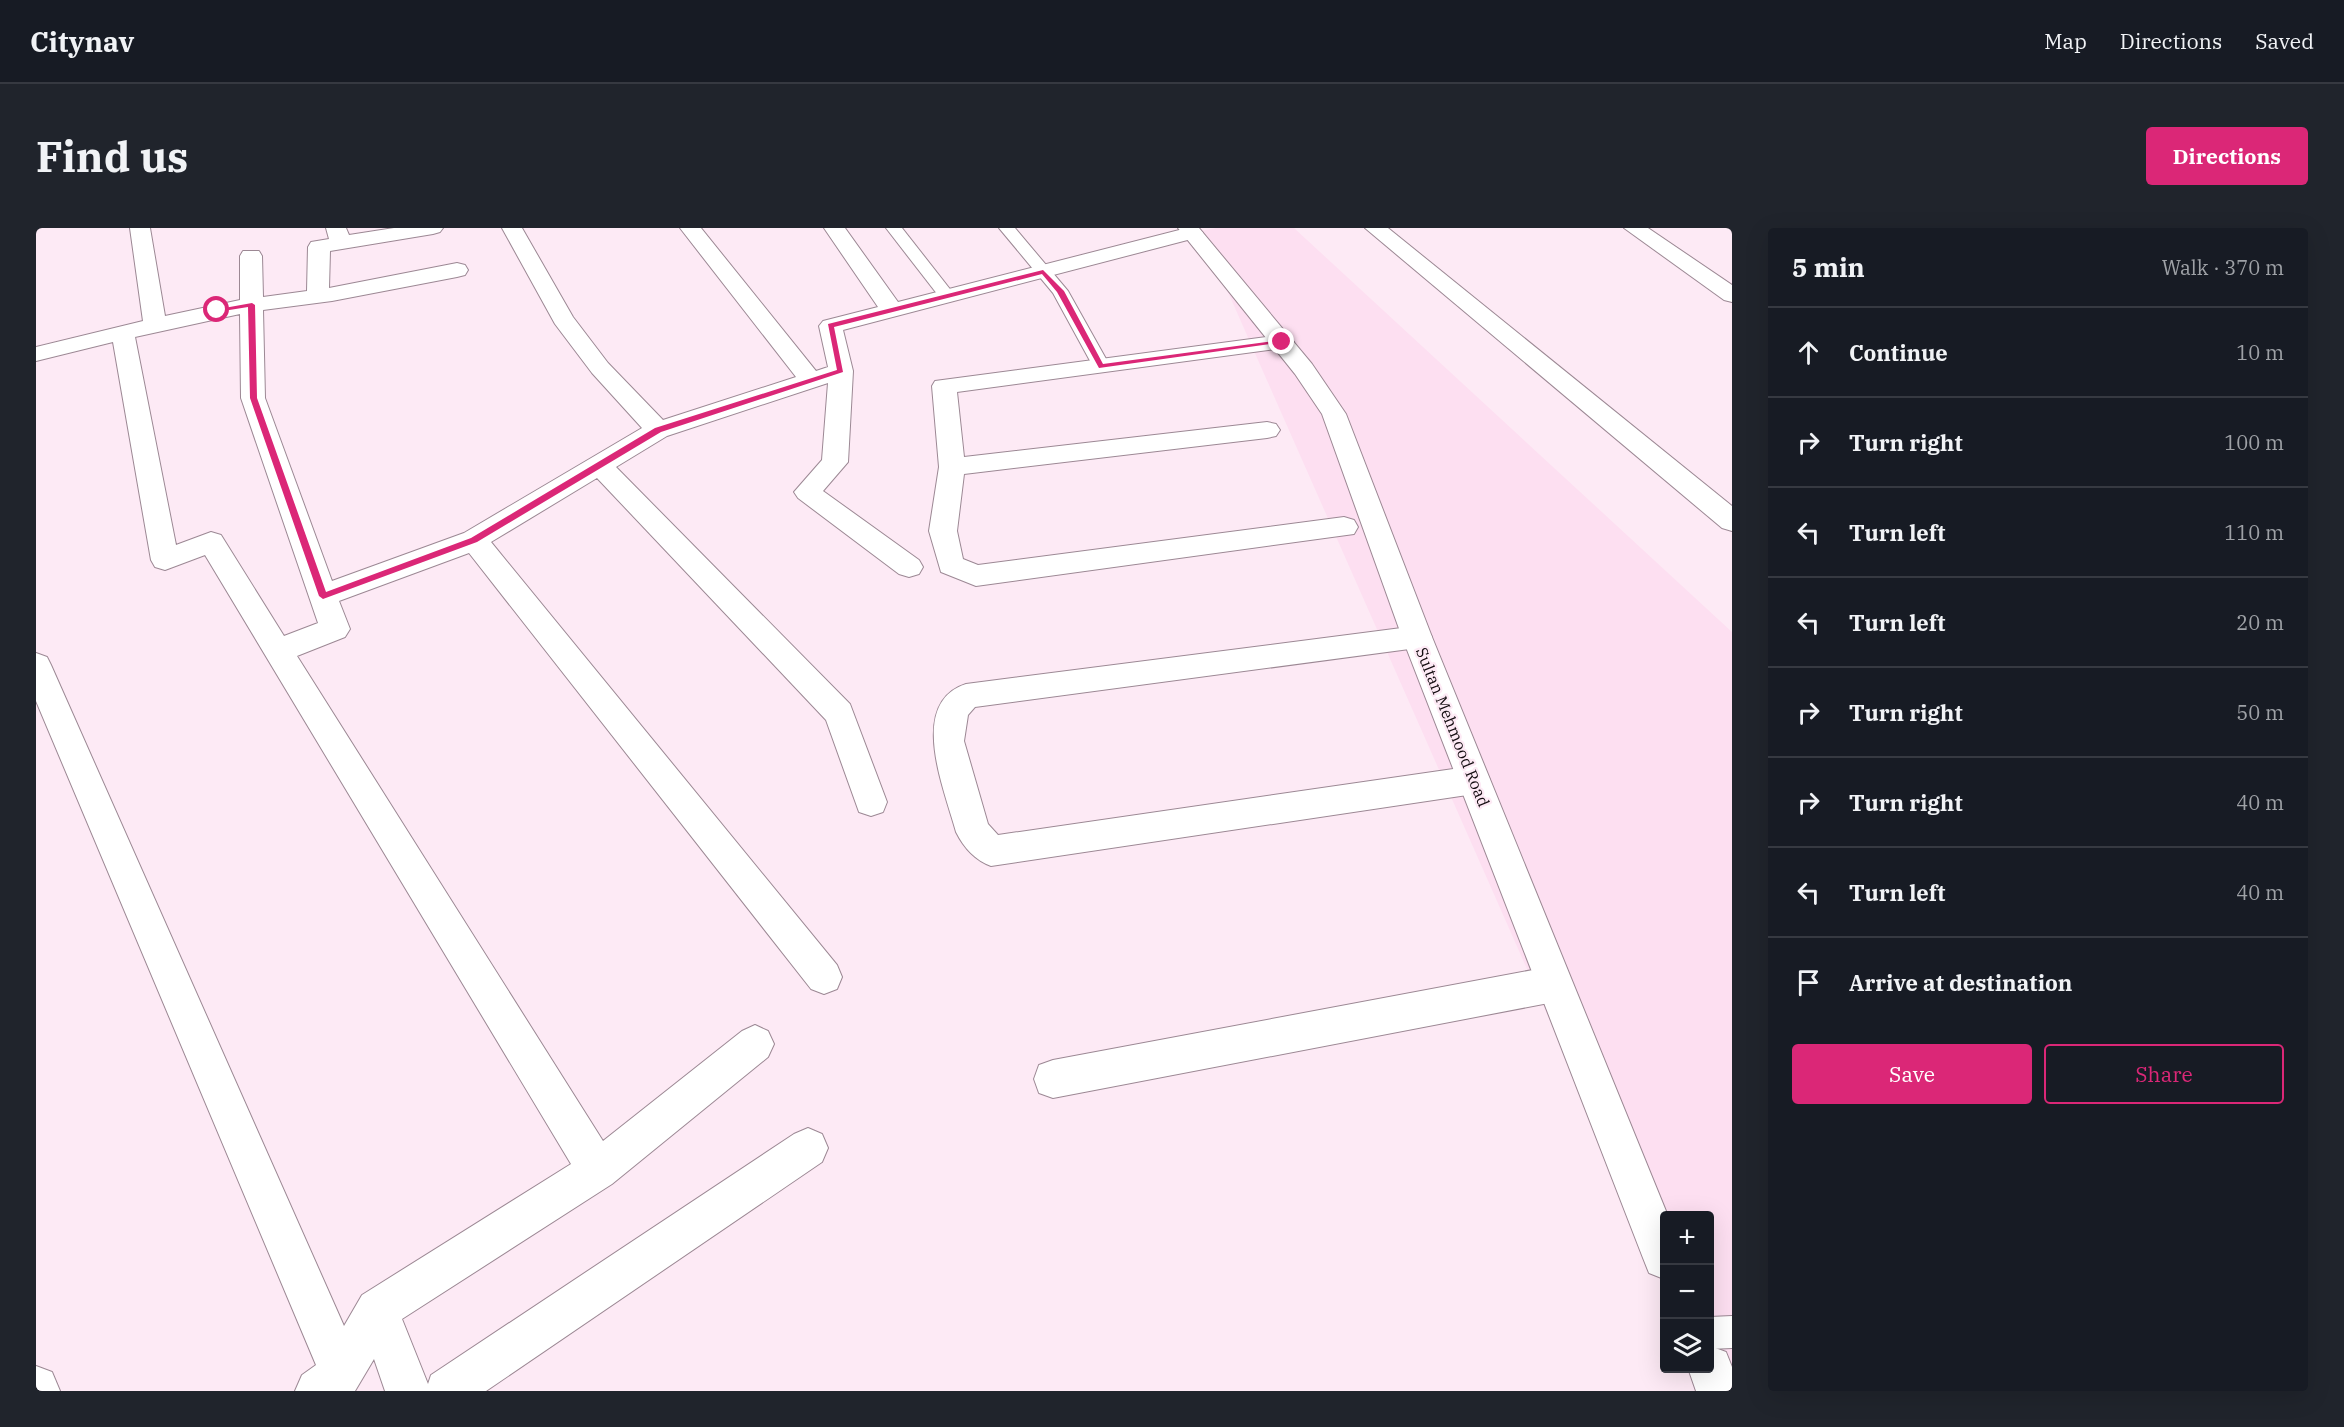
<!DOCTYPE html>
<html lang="en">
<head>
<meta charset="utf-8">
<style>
	body { margin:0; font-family:"IBM Plex Serif",serif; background:#20242c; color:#f1f3f6 }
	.controls { position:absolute; right:18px; bottom:18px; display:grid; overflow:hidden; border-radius:6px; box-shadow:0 6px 24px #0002 }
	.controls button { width:54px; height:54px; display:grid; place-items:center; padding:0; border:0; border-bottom:2px solid #363941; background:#171b24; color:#f1f3f6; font:30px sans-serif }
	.stop { position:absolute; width:18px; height:18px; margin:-14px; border:4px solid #db2777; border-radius:50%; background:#fff }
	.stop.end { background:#db2777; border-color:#fff; box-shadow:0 2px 6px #0008 }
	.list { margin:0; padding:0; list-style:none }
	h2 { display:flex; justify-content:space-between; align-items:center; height:78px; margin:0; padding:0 24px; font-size:26px }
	h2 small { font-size:20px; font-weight:400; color:#9ea1a6 }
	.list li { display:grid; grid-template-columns:39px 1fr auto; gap:18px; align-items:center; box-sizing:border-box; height:90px; padding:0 24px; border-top:2px solid #363941 }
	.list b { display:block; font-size:22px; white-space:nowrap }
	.list em { font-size:20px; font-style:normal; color:#9ea1a6 }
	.actions { display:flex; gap:12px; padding:18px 24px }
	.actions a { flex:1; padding:14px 0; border:2px solid #db2777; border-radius:6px; text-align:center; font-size:21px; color:#db2777 }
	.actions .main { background:#db2777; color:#fff }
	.icon { flex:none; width:33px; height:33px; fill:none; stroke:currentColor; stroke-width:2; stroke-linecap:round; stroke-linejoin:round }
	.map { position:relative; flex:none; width:1696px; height:1163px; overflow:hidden; border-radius:6px }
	header { display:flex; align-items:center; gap:36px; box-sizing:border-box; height:84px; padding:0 30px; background:#171b24; border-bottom:2px solid #363941 }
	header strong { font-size:28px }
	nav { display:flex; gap:33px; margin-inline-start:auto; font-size:21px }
	.intro { display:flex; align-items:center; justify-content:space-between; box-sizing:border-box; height:144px; padding:0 36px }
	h1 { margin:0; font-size:42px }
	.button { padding:15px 27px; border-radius:6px; background:#db2777; color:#fff; font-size:21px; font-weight:700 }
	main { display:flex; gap:36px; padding:0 36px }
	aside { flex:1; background:#171b24; border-radius:6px; box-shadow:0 6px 24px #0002 }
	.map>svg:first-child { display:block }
</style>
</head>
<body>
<header>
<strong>Citynav</strong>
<nav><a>Map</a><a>Directions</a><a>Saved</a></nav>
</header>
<div class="intro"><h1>Find us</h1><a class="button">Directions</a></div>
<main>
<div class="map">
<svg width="1696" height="1163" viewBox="0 0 1696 1163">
	<rect width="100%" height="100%" fill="#fdeaf5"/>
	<polygon fill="#fddff1" points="1180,0 1258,0 1696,404 1696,1163 1674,1140 1674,988 1628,988 1628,1051 1165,3"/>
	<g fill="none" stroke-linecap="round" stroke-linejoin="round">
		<g stroke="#9c8894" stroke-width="2">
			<g id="lane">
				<polygon points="850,0 866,0 917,65 919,68 917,71 905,71"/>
				<polygon points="963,0 979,0 1032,63 1074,138 1071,142 1059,142 1017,65"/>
				<polygon points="1696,1088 1696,1120 1674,1121 1674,1089"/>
			</g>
		</g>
		<g stroke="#9c8894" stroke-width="2">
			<g id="street">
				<path d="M94,0h20l15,88 75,-16v-44l3,-5h16l3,5 1,41 44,-6 1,-44 3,-5 18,-3 -3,-11h20l3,7 45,-7h49l-3,4 -7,2 -103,17 -1,37 128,-25 8,2 3,5 -3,5 -8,2 -125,24 -69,9 2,88 67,183 132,-48 178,-105 -50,-55 -37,-49 -53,-96h20l51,89 35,46 55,57 133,-43 -116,-149h21l115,143 12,-4 -9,-41 4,-5 55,-14 -54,-79h21l53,74 289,-74 12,1 4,4 -4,4 -356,93 10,41 -5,91 -25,29 96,69 4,7 -4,7 -10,3 -10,-3 -101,-76 -4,-6 28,-32 6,-77 -161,53 -51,31 234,237 37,98 -4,10 -12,4 -12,-4 -33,-92 -229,-242 -106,64 346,423 5,12 -5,12 -13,5 -13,-5 -342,-436 -130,48 11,28 -5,8 -48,19 306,485 139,-110 13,-6 13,6 6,13 -6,13 -156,127 -210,135 26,65 3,-9 363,-241 14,-6 14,6 6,14 -6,14 -336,229h-101l-11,-32 -19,32h-60l7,-16 14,-10 -280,-664v-48l11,4 4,8 293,661 18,-31 209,-131 -366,-609 -40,15 -10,-3 -4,-7 -38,-218 -77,19v-14l107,-26zM204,86l1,84 77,225 -34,13 -63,-101 -10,-3 -35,13 -41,-208z"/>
				<polygon points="1329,0 1352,0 1696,278 1696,303 1686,300"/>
				<polygon points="1588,0 1612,0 1696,57 1696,74 1688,72"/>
				<polygon points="1246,107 1254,109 1258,114 1254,119 921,164 928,229 1231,194 1240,196 1244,202 1240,208 1231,210 928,246 921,303 927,331 942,337 1308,289 1318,292 1322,299 1318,306 940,358 905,344 893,303 903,239 896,158 899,153"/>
				<path d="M1381,398l10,3 5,8 -5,8 -10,3 -442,59 -7,8 -4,26 24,83 10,11 476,-69 11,4 5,10 -5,10 -11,4 -483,72c-16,-6 -27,-18 -35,-34 -11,-41 -49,-129 10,-148z"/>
				<polygon points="1518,738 1531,744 1536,756 1531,768 1518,774 1017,870 1003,865 998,851 1003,837 1017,832"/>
				<polygon points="0,1138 16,1144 24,1163 0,1163"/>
			</g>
		</g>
		<g stroke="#9c8894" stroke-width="2">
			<g id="secondary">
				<polygon points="1142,0 1163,0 1276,136 1310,186 1396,409 1632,988 1628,988 1628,1051 1613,1045 1607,1030 1366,409 1286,186 1259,146"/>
				<polygon points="1674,1118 1690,1124 1696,1139 1696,1163 1660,1163 1652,1140 1674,1140"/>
			</g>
		</g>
		<use href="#lane" fill="#fff" fill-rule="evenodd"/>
		<use href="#street" fill="#fff" fill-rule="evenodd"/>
		<use href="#secondary" fill="#fff" fill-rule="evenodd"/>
	</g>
	<polygon fill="#db2777" points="1007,42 1028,63 1067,136 1246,112 1249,114 1063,140 1021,64 1006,46 798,99 807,144 625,204 441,314 287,371 283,368 214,170 212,79 181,84 177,82 216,75 219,77 221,170 290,364 435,310 619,200 801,142 792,96"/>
	<g text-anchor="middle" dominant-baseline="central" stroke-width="4.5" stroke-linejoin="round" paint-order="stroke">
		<g font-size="16" fill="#120b0f" stroke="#fdeaf5">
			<text transform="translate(1417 499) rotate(68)">Sultan Mehmood Road</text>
		</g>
	</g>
</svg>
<div class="controls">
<button>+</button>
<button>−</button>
<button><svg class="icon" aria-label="layers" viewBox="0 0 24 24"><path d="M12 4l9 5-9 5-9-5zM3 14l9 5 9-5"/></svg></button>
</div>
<div class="stop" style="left:181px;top:82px"></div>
<div class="stop end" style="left:1246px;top:114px"></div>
</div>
<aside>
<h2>5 min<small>Walk · 370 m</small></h2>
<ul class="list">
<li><svg class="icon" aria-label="ahead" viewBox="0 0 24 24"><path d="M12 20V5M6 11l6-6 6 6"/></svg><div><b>Continue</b></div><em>10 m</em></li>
<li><svg class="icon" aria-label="right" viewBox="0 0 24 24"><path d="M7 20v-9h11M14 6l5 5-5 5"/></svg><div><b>Turn right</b></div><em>100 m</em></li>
<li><svg class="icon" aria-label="left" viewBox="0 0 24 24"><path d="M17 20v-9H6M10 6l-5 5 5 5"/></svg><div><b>Turn left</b></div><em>110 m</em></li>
<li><svg class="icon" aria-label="left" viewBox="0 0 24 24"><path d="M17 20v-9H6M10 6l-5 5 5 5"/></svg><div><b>Turn left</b></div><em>20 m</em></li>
<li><svg class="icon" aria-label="right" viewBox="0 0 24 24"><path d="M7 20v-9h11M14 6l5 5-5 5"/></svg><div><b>Turn right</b></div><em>50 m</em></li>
<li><svg class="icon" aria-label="right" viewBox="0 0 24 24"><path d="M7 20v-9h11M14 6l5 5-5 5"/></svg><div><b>Turn right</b></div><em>40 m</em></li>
<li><svg class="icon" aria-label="left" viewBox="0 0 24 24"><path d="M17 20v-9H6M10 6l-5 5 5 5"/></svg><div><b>Turn left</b></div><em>40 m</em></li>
<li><svg class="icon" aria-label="arrive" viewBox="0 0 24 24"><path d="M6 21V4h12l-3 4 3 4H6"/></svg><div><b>Arrive at destination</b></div></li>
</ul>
<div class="actions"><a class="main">Save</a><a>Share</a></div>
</aside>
</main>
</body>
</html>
